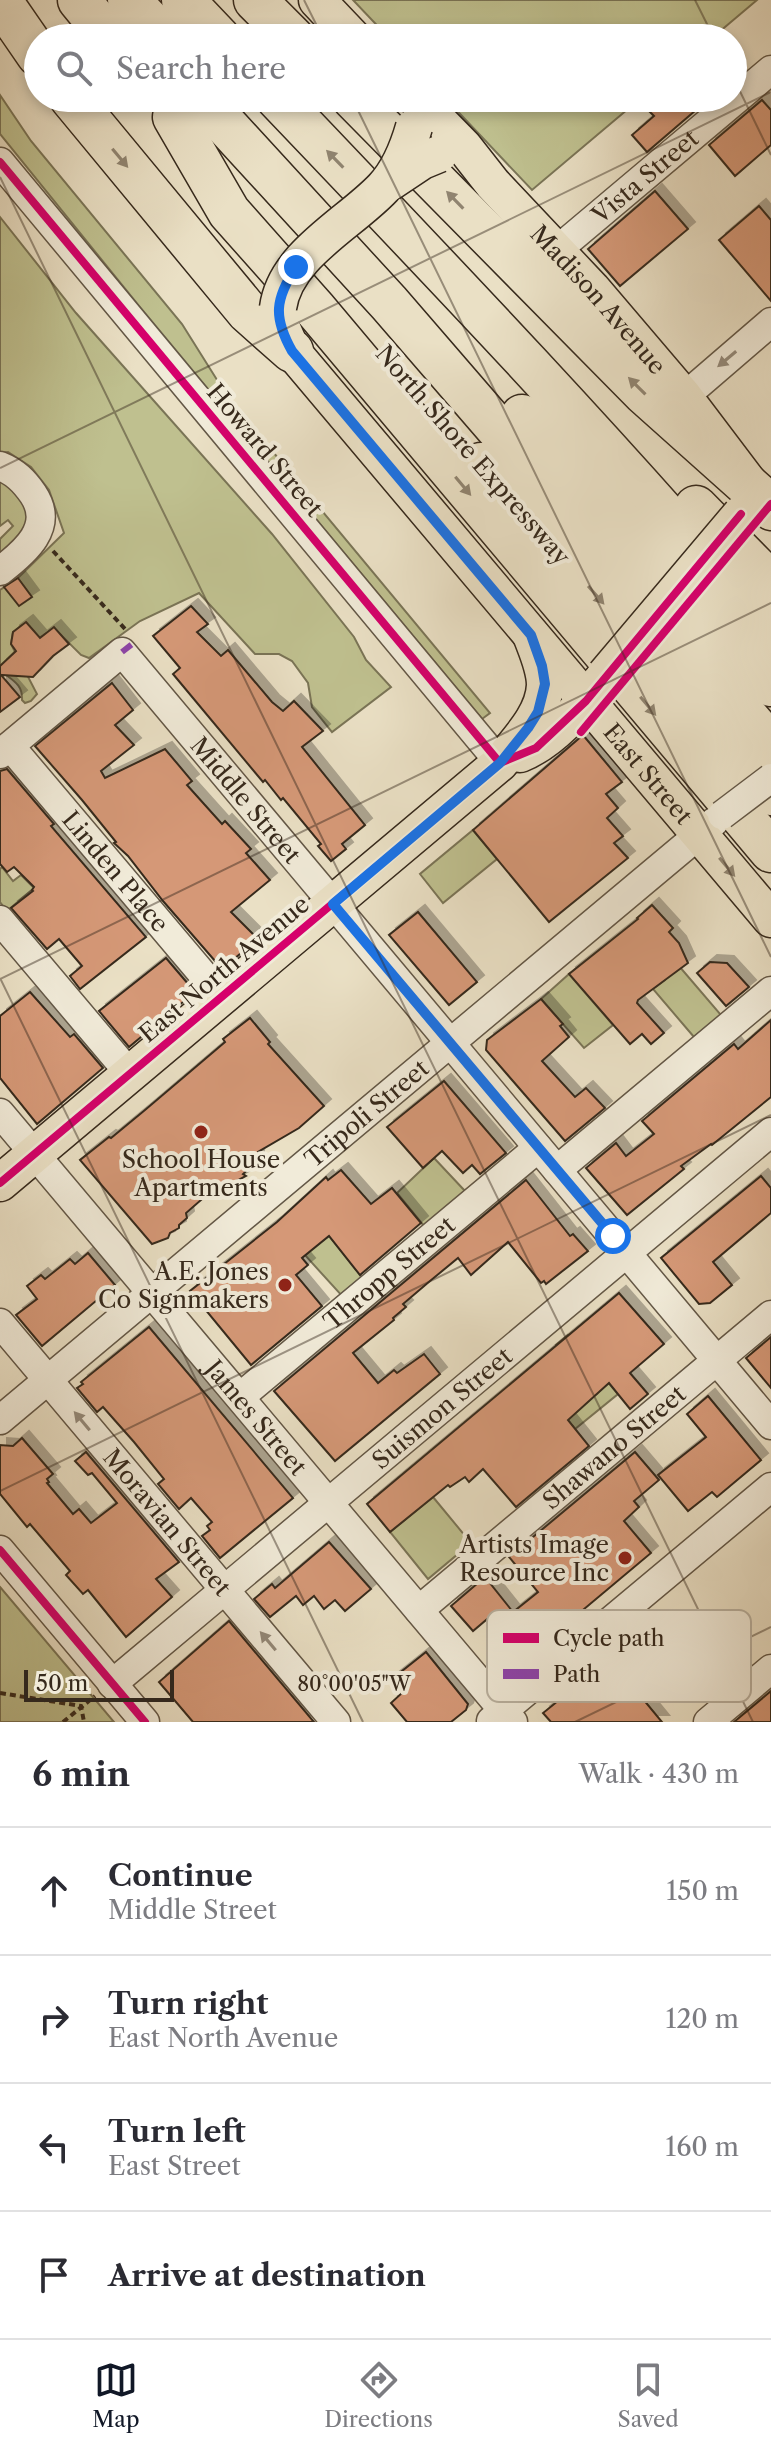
<!DOCTYPE html>
<html lang="en">
<head>
<meta charset="utf-8">
<style>
	body { margin:0; font-family:"Libre Caslon Text",serif; background:#f7f7f7; color:#2b2b33 }
	.scale { position:absolute; left:24px; bottom:20px; width:150px; box-sizing:border-box; padding-left:8px; border:4px solid #36291c; border-top:0; font-size:22px; line-height:28px; white-space:nowrap; color:#36291c; -webkit-text-stroke:6px #f1ebd9; paint-order:stroke }
	.stop { position:absolute; width:24px; height:24px; margin:-18px; border:6px solid #1a73e8; border-radius:50%; background:#fff }
	.stop.end { background:#1a73e8; border-color:#fff; box-shadow:0 2px 8px #0008 }
	.list { margin:0; padding:0; list-style:none }
	h2 { display:flex; justify-content:space-between; align-items:center; height:104px; margin:0; padding:0 32px; font-size:34px }
	h2 small { font-size:26px; font-weight:400; color:#7c7c81 }
	.list li { display:grid; grid-template-columns:52px 1fr auto; gap:24px; align-items:center; box-sizing:border-box; height:128px; padding:0 32px; border-top:2px solid #e1e1e2 }
	.list b { display:block; font-size:30px; white-space:nowrap }
	.list p { margin:0; font-size:26px; white-space:nowrap; color:#7c7c81 }
	.list em { font-size:26px; font-style:normal; color:#7c7c81 }
	.icon { flex:none; width:44px; height:44px; fill:none; stroke:currentColor; stroke-width:2; stroke-linecap:round; stroke-linejoin:round }
	.map { position:relative; flex:none; width:771px; height:1722px; overflow:hidden }
	.search { position:absolute; background:#fff; box-shadow:0 4px 12px #0003; left:24px; right:24px; top:24px; height:88px; display:flex; align-items:center; gap:20px; box-sizing:border-box; padding:0 28px; border-radius:44px; color:#7c7c81; font-size:30px }
	.sheet { height:616px; background:#fff }
	nav { display:flex; justify-content:space-around; align-items:center; box-sizing:border-box; height:112px; border-top:2px solid #e1e1e2; background:#fff; font-size:22px; color:#7c7c81 }
	nav a { display:grid; justify-items:center; gap:4px }
	nav .on { color:#111827 }
	.map>svg:first-child { display:block }
</style>
</head>
<body>
<div class="map">
<svg width="771" height="1722" viewBox="0 0 771 1722">
	<defs>
		<filter id="shadow"><feDropShadow dx="7" dy="-7" stdDeviation="0" flood-color="#0004"/></filter>
	</defs>
	<rect width="100%" height="100%" fill="#eae0c5"/>
	<filter id="stains"><feTurbulence type="fractalNoise" baseFrequency=".0025" numOctaves="4"/><feColorMatrix values="0 0 0 0 .2 0 0 0 0 .09 0 0 0 0 .02 0 0 0 .5 -.17"/></filter>
	<radialGradient id="worn" r=".72"><stop offset=".6" stop-color="#630" stop-opacity="0"/><stop offset="1" stop-color="#630" stop-opacity=".3"/></radialGradient>
	<g fill="#bfc08f" stroke="#7a7456" stroke-width="2">
		<polygon points="353,0 757,0 712,38 389,38"/>
		<polygon points="0,95 31,141 182,324 229,399 490,713 482,719 139,306 0,134"/>
		<polygon points="445,98 641,98 532,190"/>
		<path d="M0,217l76,96 196,221 82,103 12,23 25,27 -59,45 -20,-25 -4,-24 -16,-22 -13,-7h-24l-56,-61 -59,28 -51,37 -8,-3 -27,-27 -15,10 -10,-12 -7,-1 -9,7 -2,12 26,50 -6,7 -6,2 -3,-3c1,-17 -11,-20 -22,-30v-80l18,-12 46,-45 -15,-43 -18,-23 -23,-15 -8,1z"/>
		<polygon points="0,472 36,516 0,564 0,539 13,526 8,520 0,526"/>
		<polygon points="473,830 497,859 443,903 420,874"/>
		<polygon points="2,867 13,881 21,875 34,888 7,911 0,902 0,869"/>
		<polygon points="667,952 721,1015 694,1037 653,989 665,980"/>
		<polygon points="569,974 613,1025 584,1048 541,999"/>
		<polygon points="434,1158 465,1191 424,1226 397,1193"/>
		<polygon points="329,1236 364,1280 343,1297 304,1254"/>
		<polygon points="568,1335 618,1394 575,1429 551,1399 596,1394 556,1345"/>
		<polygon points="433,1497 471,1543 428,1579 390,1532"/>
		<polygon points="0,1587 114,1722 0,1722"/>
	</g>
	<g fill="#d59877" stroke="#36291c" stroke-width="2" filter="url(#shadow)">
		<polygon points="667,98 710,98 647,152 632,135 654,116 650,112"/>
		<polygon points="762,100 771,110 771,145 735,176 709,145"/>
		<polygon points="655,191 688,229 620,286 588,249"/>
		<polygon points="759,206 771,220 771,301 719,240"/>
		<polygon points="18,578 32,597 19,606 4,587"/>
		<polygon points="191,606 208,624 197,632 221,656 228,650 272,702 283,711 294,701 323,731 302,747 365,825 342,844 346,849 331,861 318,846 321,844 283,798 281,800 265,780 263,782 173,674 180,668 153,636"/>
		<polygon points="26,622 40,638 54,627 69,644 53,656 33,677 1,675 20,697 0,712 0,666 16,651 11,644 13,632"/>
		<polygon points="112,683 133,710 115,725 134,745 101,771 105,778 165,749 192,781 187,785 222,824 225,821 251,849 246,853 270,880 231,912 258,939 222,969 163,901 128,856 114,843 116,842 82,800 35,746"/>
		<polygon points="583,735 622,782 606,794 618,808 607,818 623,836 614,843 628,858 549,922 473,830"/>
		<polygon points="7,769 54,824 51,826 146,937 80,989 70,976 82,966 59,939 47,949 11,908 33,891 32,890 34,887 14,867 7,872 0,864 0,771"/>
		<polygon points="652,905 673,928 669,932 679,943 688,963 638,1000 637,1003 664,1033 651,1044 642,1034 630,1044 569,974 638,919 637,918"/>
		<polygon points="418,912 477,982 449,1005 389,935"/>
		<polygon points="166,958 195,992 129,1047 99,1011"/>
		<polygon points="710,962 727,963 749,987 726,1006 697,973"/>
		<polygon points="30,992 70,1037 74,1034 103,1068 37,1124 0,1078 0,1016"/>
		<polygon points="541,999 563,1024 560,1026 569,1037 542,1061 575,1097 586,1088 605,1108 565,1141 486,1050 487,1040"/>
		<polygon points="250,1018 270,1042 268,1044 324,1106 299,1128 258,1152 256,1162 243,1174 246,1176 220,1190 217,1186 186,1213 187,1218 179,1225 179,1228 170,1233 168,1238 152,1244 80,1160 109,1137 111,1138 145,1110 225,1042 223,1039"/>
		<polygon points="771,1020 771,1097 712,1145 711,1144 681,1166 684,1169 627,1215 586,1168 616,1143 626,1156 654,1134 642,1121 734,1044 738,1049"/>
		<polygon points="444,1081 506,1153 480,1174 472,1165 463,1173 442,1151 423,1168 387,1127"/>
		<polygon points="341,1170 371,1204 392,1188 421,1223 360,1275 329,1236 302,1258 308,1265 296,1275 322,1306 251,1365 190,1291 277,1222 326,1177 328,1180"/>
		<polygon points="761,1176 771,1188 771,1213 713,1262 732,1285 710,1303 699,1304 661,1258"/>
		<polygon points="526,1180 570,1236 573,1234 588,1251 546,1284 544,1281 541,1283 508,1242 471,1275 458,1258 430,1281 403,1304 406,1307 393,1318 394,1320 353,1353 378,1383 394,1370 397,1373 424,1354 440,1374 335,1461 274,1391"/>
		<polygon points="88,1253 115,1285 42,1346 16,1315 37,1299 27,1286 41,1275 45,1279 70,1259 75,1264"/>
		<polygon points="619,1293 664,1344 630,1373 648,1394 630,1409 609,1383 568,1420 589,1446 516,1507 483,1469 469,1482 465,1477 450,1487 448,1485 390,1532 367,1504"/>
		<polygon points="149,1327 293,1498 220,1558 202,1536 210,1530 207,1526 212,1522 191,1498 179,1509 158,1484 164,1479 134,1442 103,1407 97,1412 77,1388 83,1384 81,1382"/>
		<polygon points="771,1337 771,1388 746,1358"/>
		<polygon points="708,1396 761,1460 717,1497 712,1492 688,1511 658,1475 706,1437 687,1414"/>
		<polygon points="22,1438 53,1474 47,1479 49,1482 47,1483 73,1514 79,1509 91,1523 117,1503 92,1473 88,1475 75,1461 86,1452 179,1562 156,1579 172,1597 126,1637 88,1590 83,1594 66,1575 70,1571 30,1524 27,1527 0,1494 0,1445 13,1446"/>
		<polygon points="635,1452 659,1480 634,1501 639,1507 624,1521 651,1553 522,1661 507,1641 511,1638 492,1615 473,1631 451,1606 485,1577 513,1612 538,1592 509,1557"/>
		<polygon points="329,1542 371,1589 345,1611 335,1600 324,1609 314,1596 303,1605 296,1596 270,1617 254,1599 272,1584 275,1588"/>
		<polygon points="229,1621 314,1722 193,1722 159,1682"/>
		<polygon points="426,1652 468,1704 466,1710 451,1722 407,1722 391,1703 403,1692 392,1679"/>
		<polygon points="610,1659 662,1722 551,1722 543,1713"/>
		<polygon points="771,1691 771,1722 734,1722"/>
	</g>
	<g fill="none" stroke-linecap="round" stroke-linejoin="round">
		<g stroke="#635746" stroke-width="31">
			<g id="minor">
				<polyline points="0,162 500,763"/>
				<path id="s1" d="M556,251l215,-181"/>
				<polyline points="684,397 771,322"/>
				<path d="M0,466c15,6 24,15 33,28 22,33 -8,58 -33,77"/>
				<path id="s2" d="M10,746l212,251"/>
				<path id="s3" d="M0,754l122,-102 649,773"/>
				<polyline points="0,920 130,1074"/>
				<path id="s4" d="M0,1113l513,609"/>
				<polyline points="557,1170 771,991"/>
				<path id="s5" d="M0,1323l336,399"/>
				<path id="s6" d="M240,1397l298,-249"/>
				<path id="s7" d="M0,1420l714,-598"/>
				<polyline points="0,1550 145,1722"/>
				<path id="s8" d="M419,1610l352,-295"/>
				<path id="s9" d="M112,1684l659,-552"/>
				<polyline points="491,1721 771,1487"/>
				<polyline points="708,1722 771,1669"/>
			</g>
		</g>
		<g stroke="#36291c" stroke-width="39">
			<g id="major">
				<polyline points="317,0 353,38"/>
				<path id="s10" d="M416,98l48,49 29,37 99,105 92,108 87,115"/>
				<path id="s11" d="M281,326l11,25 479,568"/>
				<path d="M520,754c32,-13 59,-45 80,-72"/>
				<path d="M0,1183l500,-420c18,-23 44,-48 45,-78 0,-17 -8,-34 -14,-50"/>
			</g>
		</g>
		<g stroke="#36291c" stroke-width="45">
			<g id="highway">
				<polyline points="0,0 38,55"/>
				<polyline points="79,0 110,38"/>
				<polyline points="129,0 165,38"/>
				<polyline points="183,0 219,38"/>
				<polyline points="255,0 293,38"/>
				<polyline points="71,98 248,312 292,351"/>
				<polyline points="201,98 389,303 771,745"/>
				<path d="M277,98c168,176 336,352 494,537"/>
				<polyline points="353,98 644,393 757,494"/>
				<polyline points="174,117 229,212 316,310 771,851"/>
				<polyline points="522,416 744,652 771,685"/>
				<polyline points="481,464 771,794"/>
				<polyline points="696,507 771,583"/>
			</g>
		</g>
		<g stroke="#36291c" stroke-width="4" stroke-dasharray="6 4" stroke-linecap="butt">
			<polyline points="53,551 126,630"/>
			<polyline points="0,1693 81,1706 84,1722"/>
			<polyline points="63,1722 95,1696"/>
		</g>
		<use href="#minor" stroke="#f1ebd9" stroke-width="28"/>
		<use href="#major" stroke="#eae0c5" stroke-width="36"/>
		<use href="#highway" stroke="#eae0c5" stroke-width="42"/>
		<g stroke="#635746" stroke-width="31" stroke-linecap="butt">
			<polyline id="minor-bridge" points="722,815 771,778"/>
		</g>
		<g stroke="#36291c" stroke-width="39" stroke-linecap="butt">
			<g id="major-bridge">
				<polyline points="389,183 422,161 439,154"/>
				<path d="M278,308c7,-53 71,-84 105,-120 15,-16 25,-40 31,-61"/>
				<polyline points="605,675 741,514"/>
			</g>
		</g>
		<use href="#minor-bridge" stroke="#f1ebd9" stroke-width="28"/>
		<use href="#major-bridge" stroke="#eae0c5" stroke-width="36"/>
		<polyline stroke="#8e44ad" stroke-width="6" stroke-dasharray="12 6" stroke-linecap="butt" points="122,652 136,641"/>
		<g stroke="#f1ebd9" stroke-width="13">
			<g id="cycleway">
				<polyline points="0,162 500,763"/>
				<polyline points="581,732 771,504"/>
				<polyline points="0,1183 500,763 536,748 586,701 741,514"/>
				<polyline points="0,1550 145,1722"/>
			</g>
		</g>
		<use href="#cycleway" stroke="#d6006c" stroke-width="8"/>
	</g>
	<defs><path id="oneway-solid" d="M-6-.8H1V-3.2L6.5 0L1 3.2V.8H-6Z" transform="scale(2)"/></defs>
	<g fill="#908470">
		<use href="#oneway-solid" transform="translate(120 158) rotate(50)"/>
		<use href="#oneway-solid" transform="translate(335 159) rotate(-134)"/>
		<use href="#oneway-solid" transform="translate(455 200) rotate(-134)"/>
		<use href="#oneway-solid" transform="translate(637 386) rotate(-135)"/>
		<use href="#oneway-solid" transform="translate(463 486) rotate(50)"/>
		<use href="#oneway-solid" transform="translate(596 595) rotate(49)"/>
		<use href="#oneway-solid" transform="translate(648 706) rotate(50)"/>
		<use href="#oneway-solid" transform="translate(727 867) rotate(50)"/>
	</g>
	<g fill="#948a7a">
		<use href="#oneway-solid" transform="translate(727 359) rotate(140)"/>
		<use href="#oneway-solid" transform="translate(82 1421) rotate(-130)"/>
		<use href="#oneway-solid" transform="translate(268 1641) rotate(-130)"/>
	</g>
	<g fill="none" stroke-linecap="round" stroke-linejoin="round">
		<path stroke="#1a73e8" stroke-width="10" d="M296,267c-21,32 -23,50 -4,84l239,284 11,31 3,18 -7,28 -10,16 -28,35 -167,141 280,332"/>
	</g>
	<path fill="none" stroke="#36291c" stroke-width="2" stroke-opacity="0.45" d="M304,0l19,38M695,0l19,38M733,77l38,78M352,98l419,859M0,177l753,1545M0,468l771,-376M0,978l363,744M0,979l771,-376M0,1491l771,-376M575,1722l196,-95"/>
	<g fill="#8f2418" stroke="#f1ebd9" stroke-width="3">
		<circle cx="201" cy="1132" r="8"/>
		<circle cx="285" cy="1285" r="8"/>
		<circle cx="625" cy="1558" r="8"/>
	</g>
	<g text-anchor="middle" dominant-baseline="central" stroke-width="8" stroke-linejoin="round" paint-order="stroke">
		<g font-size="24" fill="#36291c" stroke="#f1ebd9">
			<text stroke="none"><textPath href="#s1" startOffset="116">Vista Street</textPath></text>
			<text stroke="none"><textPath href="#s10" startOffset="272">Madison Avenue</textPath></text>
			<text transform="translate(265 450) rotate(50)">Howard Street</text>
			<text transform="translate(473 455) rotate(49)">North Shore Expressway</text>
			<text stroke="none"><textPath href="#s11" startOffset="580">East Street</textPath></text>
			<text stroke="none"><textPath href="#s3" startOffset="352">Middle Street</textPath></text>
			<text stroke="none"><textPath href="#s2" startOffset="164">Linden Place</textPath></text>
			<text transform="translate(224 969) rotate(-40)">East North Avenue</text>
			<text stroke="none"><textPath href="#s7" startOffset="478">Tripoli Street</textPath></text>
			<text stroke="none"><textPath href="#s6" startOffset="194">Thropp Street</textPath></text>
			<text stroke="none"><textPath href="#s9" startOffset="430">Suismon Street</textPath></text>
			<text stroke="none"><textPath href="#s4" startOffset="398">James Street</textPath></text>
			<text stroke="none"><textPath href="#s8" startOffset="254">Shawano Street</textPath></text>
			<text stroke="none"><textPath href="#s5" startOffset="260">Moravian Street</textPath></text>
		</g>
		<g font-size="24" fill="#36291c" stroke="#f1ebd9" text-anchor="end">
			<text x="201" y="1159" text-anchor="middle">School House<tspan x="201" dy="28">Apartments</tspan></text>
			<text x="269" y="1271">A.E. Jones<tspan x="269" dy="28">Co Signmakers</tspan></text>
			<text x="609" y="1544">Artists Image<tspan x="609" dy="28">Resource Inc</tspan></text>
		</g>
	</g>
	<rect x="487" y="1610" width="264" height="92" rx="12" fill="#f1ebd9" stroke="#b9b1a0" stroke-width="2"/>
	<rect x="503" y="1633" width="36" height="10" fill="#d6006c"/>
	<rect x="503" y="1669" width="36" height="10" fill="#8e44ad"/>
	<g font-size="22" fill="#36291c">
		<text x="553" y="1646">Cycle path</text>
		<text x="553" y="1682">Path</text>
	</g>
	<g font-size="20" text-anchor="middle" fill="#36291c" stroke="#f1ebd9" stroke-width="8" stroke-linejoin="round" paint-order="stroke">
		<text x="354" y="1691">80°00'05"W</text>
	</g>
	<rect width="100%" height="100%" filter="url(#stains)"/>
	<rect width="100%" height="100%" fill="url(#worn)"/>
</svg>
<div class="scale">50 m</div>
<div class="stop" style="left:613px;top:1236px"></div>
<div class="stop end" style="left:296px;top:267px"></div>
<div class="search"><svg class="icon" aria-label="search" viewBox="0 0 24 24"><circle cx="10" cy="10" r="6"/><path d="M15 15l6 6"/></svg>Search here</div>
</div>
<section class="sheet">
<h2>6 min<small>Walk · 430 m</small></h2>
<ul class="list">
<li><svg class="icon" aria-label="ahead" viewBox="0 0 24 24"><path d="M12 20V5M6 11l6-6 6 6"/></svg><div><b>Continue</b><p>Middle Street</p></div><em>150 m</em></li>
<li><svg class="icon" aria-label="right" viewBox="0 0 24 24"><path d="M7 20v-9h11M14 6l5 5-5 5"/></svg><div><b>Turn right</b><p>East North Avenue</p></div><em>120 m</em></li>
<li><svg class="icon" aria-label="left" viewBox="0 0 24 24"><path d="M17 20v-9H6M10 6l-5 5 5 5"/></svg><div><b>Turn left</b><p>East Street</p></div><em>160 m</em></li>
<li><svg class="icon" aria-label="arrive" viewBox="0 0 24 24"><path d="M6 21V4h12l-3 4 3 4H6"/></svg><div><b>Arrive at destination</b></div></li>
</ul>
</section>
<nav>
<a class="on"><svg class="icon" aria-label="map" viewBox="0 0 24 24"><path d="M3 6l6-2 6 2 6-2v14l-6 2-6-2-6 2zM9 4v14M15 6v14"/></svg>Map</a>
<a><svg class="icon" aria-label="directions" viewBox="0 0 24 24"><path d="M12 3l9 9-9 9-9-9zM9 14v-3h6M13 9l2 2-2 2"/></svg>Directions</a>
<a><svg class="icon" aria-label="saved" viewBox="0 0 24 24"><path d="M7 4h10v16l-5-4-5 4z"/></svg>Saved</a>
</nav>
</body>
</html>
